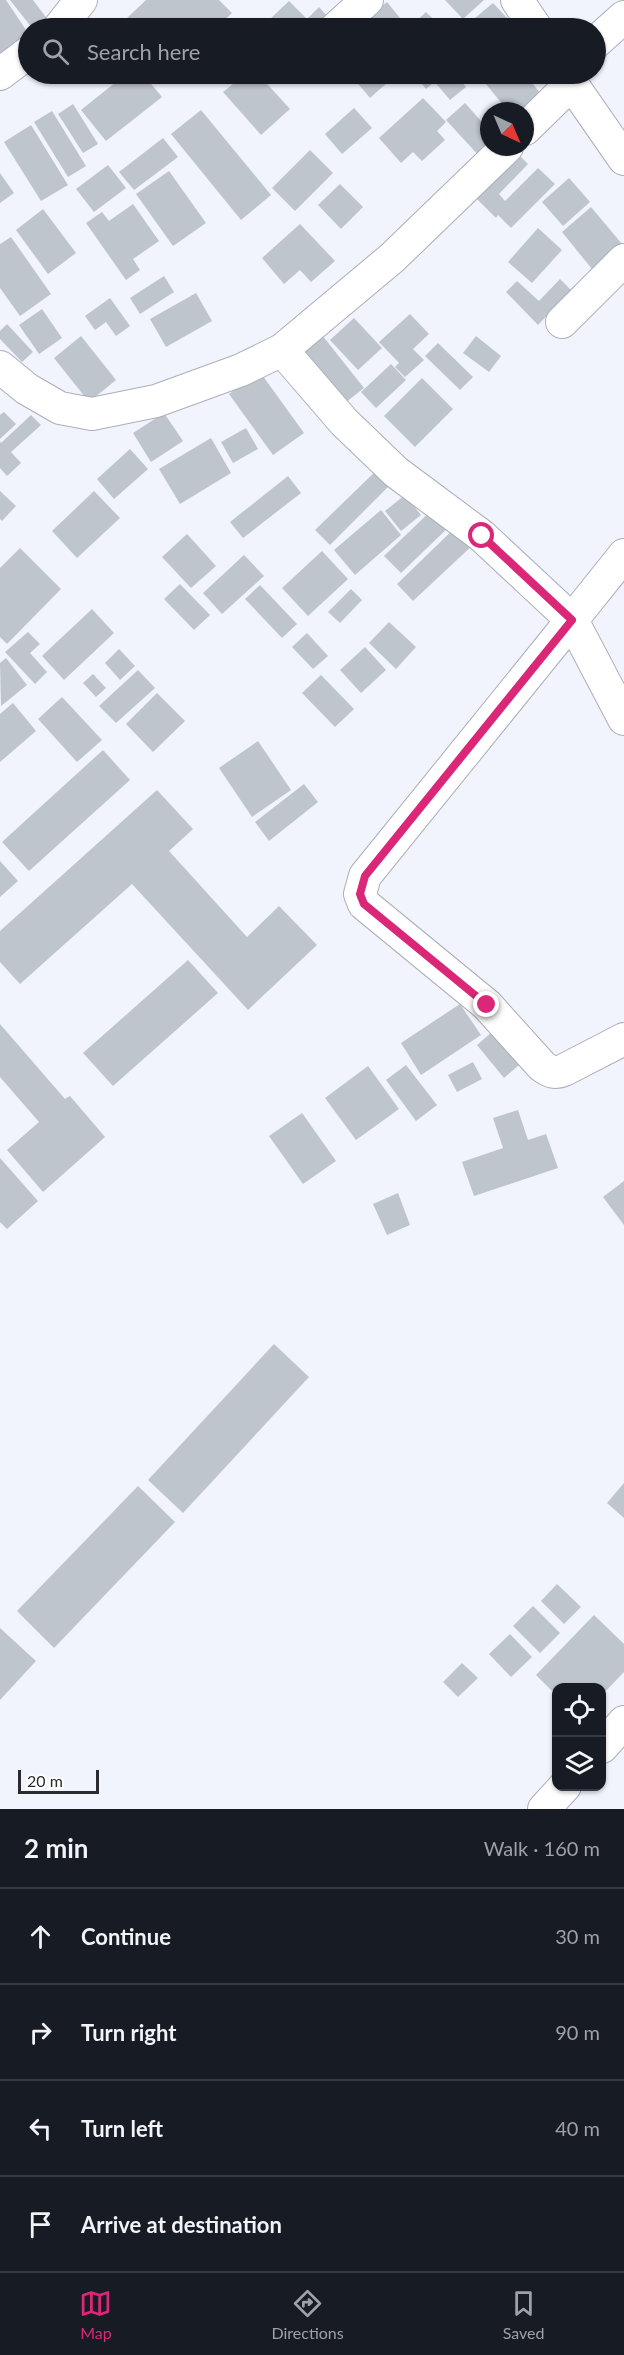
<!DOCTYPE html>
<html lang="en">
<head>
<meta charset="utf-8">
<style>
	body { margin:0; font-family:Lato,sans-serif; background:#20242c; color:#f1f3f6 }
	.controls { position:absolute; right:18px; bottom:18px; display:grid; overflow:hidden; border-radius:12px; box-shadow:0 2px 4px #0004 }
	.controls button { width:54px; height:54px; display:grid; place-items:center; padding:0; border:0; border-bottom:2px solid #363941; background:#171b24; color:#f1f3f6; font:30px sans-serif }
	.compass { position:absolute; left:480px; top:102px; width:54px; height:54px; border-radius:50%; background:#171b24; box-shadow:0 2px 4px #0004; rotate:136deg }
	.scale { position:absolute; left:18px; bottom:15px; width:81px; box-sizing:border-box; padding-left:6px; border:3px solid #2a2b2f; border-top:0; font-size:16px; line-height:21px; white-space:nowrap; color:#2a2b2f; -webkit-text-stroke:4px #fff; paint-order:stroke }
	.stop { position:absolute; width:18px; height:18px; margin:-14px; border:4px solid #db2777; border-radius:50%; background:#fff }
	.stop.end { background:#db2777; border-color:#fff; box-shadow:0 2px 6px #0008 }
	.list { margin:0; padding:0; list-style:none }
	h2 { display:flex; justify-content:space-between; align-items:center; height:78px; margin:0; padding:0 24px; font-size:26px }
	h2 small { font-size:20px; font-weight:400; color:#9ea1a6 }
	.list li { display:grid; grid-template-columns:39px 1fr auto; gap:18px; align-items:center; box-sizing:border-box; height:96px; padding:0 24px; border-top:2px solid #363941 }
	.list b { display:block; font-size:22px; white-space:nowrap }
	.list em { font-size:20px; font-style:normal; color:#9ea1a6 }
	.icon { flex:none; width:33px; height:33px; fill:none; stroke:currentColor; stroke-width:2; stroke-linecap:round; stroke-linejoin:round }
	.map { position:relative; flex:none; width:624px; height:1809px; overflow:hidden }
	.search { position:absolute; background:#171b24; box-shadow:0 2px 4px #0004; left:18px; right:18px; top:18px; height:66px; display:flex; align-items:center; gap:15px; box-sizing:border-box; padding:0 21px; border-radius:33px; color:#9ea1a6; font-size:22px }
	.sheet { height:462px; background:#171b24 }
	nav { display:flex; justify-content:space-around; align-items:center; box-sizing:border-box; height:84px; border-top:2px solid #363941; background:#171b24; font-size:16px; color:#9ea1a6 }
	nav a { display:grid; justify-items:center; gap:3px }
	nav .on { color:#db2777 }
	.map>svg:first-child { display:block }
</style>
</head>
<body>
<div class="map">
<svg width="624" height="1809" viewBox="0 0 624 1809">
	<rect width="100%" height="100%" fill="#f1f3fd"/>
	<g fill="#bfc5cd">
		<polygon points="0,0 6,0 28,33 28,45 0,57"/>
		<polygon points="10,0 33,0 48,20 37,28 32,28"/>
		<polygon points="146,0 219,0 232,13 216,28 133,28 125,20"/>
		<polygon points="445,0 484,0 463,19"/>
		<polygon points="289,1 307,19 319,7 328,17 317,28 276,28 268,21"/>
		<polygon points="387,2 404,23 397,28 374,28 366,19"/>
		<polygon points="493,3 508,19 497,28 463,28"/>
		<polygon points="426,12 442,28 409,28"/>
		<polygon points="126,74 143,74 162,97 106,141 81,110"/>
		<polygon points="245,74 258,74 290,109 261,135 223,92"/>
		<polygon points="350,74 381,74 388,82 370,98"/>
		<polygon points="414,74 425,74 433,83 426,89"/>
		<polygon points="428,74 455,74 466,87 450,100"/>
		<polygon points="486,74 525,74 541,94 520,111 508,111 481,78"/>
		<polygon points="423,98 446,122 437,131 445,140 422,161 413,152 401,163 379,138"/>
		<polygon points="465,103 489,130 489,147 481,158 446,120"/>
		<polygon points="73,104 98,144 83,153 58,114"/>
		<polygon points="354,108 372,128 342,154 325,134"/>
		<polygon points="201,110 271,195 241,220 171,134"/>
		<polygon points="52,111 86,166 68,177 34,122"/>
		<polygon points="31,125 68,185 41,201 4,142"/>
		<polygon points="163,138 178,157 134,190 119,172"/>
		<polygon points="511,147 528,164 499,194 505,201 538,168 555,184 511,228 498,215 496,218 468,190"/>
		<polygon points="310,150 333,173 295,211 272,188"/>
		<polygon points="108,165 126,188 94,212 76,189"/>
		<polygon points="169,171 206,223 173,246 136,194"/>
		<polygon points="0,173 14,193 0,203"/>
		<polygon points="569,178 590,202 563,226 542,202"/>
		<polygon points="340,184 363,207 341,229 318,205"/>
		<polygon points="133,204 159,241 133,259 140,270 126,280 86,223 102,212 109,221"/>
		<polygon points="591,207 622,244 592,269 562,232"/>
		<polygon points="43,209 76,253 48,274 16,230"/>
		<polygon points="300,224 335,261 311,282 300,270 284,284 262,258"/>
		<polygon points="538,228 562,250 532,283 508,262"/>
		<polygon points="11,237 51,294 20,316 0,288 0,244"/>
		<polygon points="164,276 174,292 140,314 130,298"/>
		<polygon points="560,279 571,290 538,325 506,292 517,281 539,301"/>
		<polygon points="196,293 212,321 166,347 150,319"/>
		<polygon points="110,298 130,326 116,336 106,322 95,330 85,316"/>
		<polygon points="42,309 62,338 39,354 19,325"/>
		<polygon points="410,314 429,334 413,349 424,360 405,377 395,367 399,363 379,342"/>
		<polygon points="354,318 382,348 358,370 330,340"/>
		<polygon points="7,324 33,352 22,362 0,339 0,331"/>
		<polygon points="322,335 364,388 345,403 303,351"/>
		<polygon points="81,336 116,380 89,402 54,358"/>
		<polygon points="476,336 501,356 489,372 463,353"/>
		<polygon points="438,343 473,377 460,390 425,356"/>
		<polygon points="391,364 406,380 376,408 361,392"/>
		<polygon points="260,372 304,433 273,455 229,394"/>
		<polygon points="422,378 453,409 415,447 384,416"/>
		<polygon points="4,412 16,424 0,439 0,415"/>
		<polygon points="164,413 183,441 151,462 133,433"/>
		<polygon points="31,415 41,425 11,452 21,463 7,476 0,468 0,441 1,443"/>
		<polygon points="246,428 258,449 233,463 221,442"/>
		<polygon points="211,438 231,473 180,504 159,469"/>
		<polygon points="130,449 148,469 114,499 97,479"/>
		<polygon points="379,468 393,482 330,545 315,530"/>
		<polygon points="288,476 301,493 243,538 230,522"/>
		<polygon points="0,491 16,506 2,521 0,519"/>
		<polygon points="94,491 120,518 77,558 52,531"/>
		<polygon points="405,495 421,515 401,531 385,511"/>
		<polygon points="437,505 453,523 401,573 384,556"/>
		<polygon points="381,510 401,535 355,575 334,550"/>
		<polygon points="458,525 475,543 413,601 397,584"/>
		<polygon points="187,534 216,566 191,588 162,557"/>
		<polygon points="20,548 61,589 7,644 0,637 0,568"/>
		<polygon points="322,551 348,579 308,616 282,588"/>
		<polygon points="244,555 264,576 222,614 203,593"/>
		<polygon points="180,584 210,615 194,630 164,599"/>
		<polygon points="260,585 297,624 282,638 245,599"/>
		<polygon points="351,589 362,600 340,623 328,612"/>
		<polygon points="92,609 114,633 64,680 42,656"/>
		<polygon points="389,622 416,647 396,669 369,643"/>
		<polygon points="28,632 40,644 30,653 47,672 35,684 5,652"/>
		<polygon points="307,633 328,656 313,669 292,647"/>
		<polygon points="365,647 386,670 361,693 340,670"/>
		<polygon points="119,649 135,666 120,680 105,663"/>
		<polygon points="6,658 27,685 1,706 0,663"/>
		<polygon points="138,670 155,688 116,723 99,706"/>
		<polygon points="93,674 106,688 96,697 83,683"/>
		<polygon points="321,675 354,709 335,727 302,693"/>
		<polygon points="157,693 185,721 153,752 126,724"/>
		<polygon points="62,697 102,740 77,762 38,719"/>
		<polygon points="13,703 36,731 0,762 0,714"/>
		<polygon points="258,741 291,790 252,817 219,768"/>
		<polygon points="103,750 130,780 29,871 2,842"/>
		<polygon points="304,784 318,802 269,841 255,822"/>
		<polygon points="157,790 193,829 169,851 247,937 279,906 317,945 248,1010 132,884 20,984 0,962 0,931"/>
		<polygon points="0,861 18,881 0,897"/>
		<polygon points="188,960 218,993 113,1086 83,1053"/>
		<polygon points="460,1004 481,1035 421,1075 401,1043"/>
		<polygon points="0,1024 65,1099 70,1096 105,1137 43,1192 7,1150 39,1122 0,1077"/>
		<polygon points="499,1026 526,1059 504,1078 477,1045"/>
		<polygon points="473,1062 482,1079 457,1092 448,1075"/>
		<polygon points="406,1065 437,1105 416,1121 386,1080"/>
		<polygon points="368,1066 399,1109 356,1140 325,1098"/>
		<polygon points="518,1110 528,1140 546,1134 558,1168 474,1196 462,1162 503,1148 493,1118"/>
		<polygon points="302,1113 336,1161 303,1184 269,1136"/>
		<polygon points="0,1158 38,1201 7,1229 0,1222"/>
		<polygon points="624,1181 624,1225 603,1197"/>
		<polygon points="398,1193 410,1225 387,1235 373,1204"/>
		<polygon points="274,1344 309,1377 183,1513 148,1480"/>
		<polygon points="624,1483 624,1518 607,1503"/>
		<polygon points="138,1486 175,1522 54,1648 17,1611"/>
		<polygon points="557,1584 581,1607 564,1624 541,1601"/>
		<polygon points="533,1606 560,1633 540,1653 513,1626"/>
		<polygon points="594,1615 624,1644 624,1672 602,1695 602,1688 556,1688 556,1695 536,1675"/>
		<polygon points="0,1628 36,1661 0,1700"/>
		<polygon points="510,1634 532,1657 511,1677 489,1654"/>
		<polygon points="462,1663 478,1678 458,1697 443,1682"/>
	</g>
	<g fill="none" stroke-linecap="round" stroke-linejoin="round">
		<g stroke="#acaeb8" stroke-width="34">
			<g id="minor">
				<polyline points="517,0 536,28"/>
				<polyline points="59,28 81,0"/>
				<polyline points="336,28 367,0"/>
				<polyline points="596,42 624,17"/>
				<polyline points="0,74 28,53"/>
				<polyline points="565,74 624,159"/>
				<polyline points="525,129 571,84"/>
				<polyline points="562,322 624,260"/>
				<path d="M282,350l62,72 52,50 86,64 90,84 -207,256 -5,18 4,10 123,101 55,61c8,6 13,8 22,4l60,-31"/>
				<polyline points="0,367 27,389 60,408 92,414 156,401 241,370 282,350 392,258 507,147"/>
				<polyline points="624,555 572,620 624,719"/>
				<polyline points="602,1747 624,1722"/>
				<polyline points="544,1809 565,1786"/>
			</g>
		</g>
		<use href="#minor" stroke="#fff" stroke-width="32"/>
	</g>
	<g fill="none" stroke-linecap="round" stroke-linejoin="round">
		<polyline stroke="#db2777" stroke-width="8" points="482,536 572,620 365,876 360,894 364,904 487,1005"/>
	</g>
</svg>
<div class="controls">
<button><svg class="icon" aria-label="locate" viewBox="0 0 24 24"><circle cx="12" cy="12" r="6"/><path d="M12 2v4M12 18v4M2 12h4M18 12h4"/></svg></button>
<button><svg class="icon" aria-label="layers" viewBox="0 0 24 24"><path d="M12 4l9 5-9 5-9-5zM3 14l9 5 9-5"/></svg></button>
</div>
<svg class="compass" viewBox="-18 -18 36 36"><path d="M0-13l5 13h-10z" fill="#e53935"/><path d="M0 13l5-13h-10z" fill="#9ea1a6"/></svg>
<div class="scale">20 m</div>
<div class="stop" style="left:482px;top:536px"></div>
<div class="stop end" style="left:487px;top:1005px"></div>
<div class="search"><svg class="icon" aria-label="search" viewBox="0 0 24 24"><circle cx="10" cy="10" r="6"/><path d="M15 15l6 6"/></svg>Search here</div>
</div>
<section class="sheet">
<h2>2 min<small>Walk · 160 m</small></h2>
<ul class="list">
<li><svg class="icon" aria-label="ahead" viewBox="0 0 24 24"><path d="M12 20V5M6 11l6-6 6 6"/></svg><div><b>Continue</b></div><em>30 m</em></li>
<li><svg class="icon" aria-label="right" viewBox="0 0 24 24"><path d="M7 20v-9h11M14 6l5 5-5 5"/></svg><div><b>Turn right</b></div><em>90 m</em></li>
<li><svg class="icon" aria-label="left" viewBox="0 0 24 24"><path d="M17 20v-9H6M10 6l-5 5 5 5"/></svg><div><b>Turn left</b></div><em>40 m</em></li>
<li><svg class="icon" aria-label="arrive" viewBox="0 0 24 24"><path d="M6 21V4h12l-3 4 3 4H6"/></svg><div><b>Arrive at destination</b></div></li>
</ul>
</section>
<nav>
<a class="on"><svg class="icon" aria-label="map" viewBox="0 0 24 24"><path d="M3 6l6-2 6 2 6-2v14l-6 2-6-2-6 2zM9 4v14M15 6v14"/></svg>Map</a>
<a><svg class="icon" aria-label="directions" viewBox="0 0 24 24"><path d="M12 3l9 9-9 9-9-9zM9 14v-3h6M13 9l2 2-2 2"/></svg>Directions</a>
<a><svg class="icon" aria-label="saved" viewBox="0 0 24 24"><path d="M7 4h10v16l-5-4-5 4z"/></svg>Saved</a>
</nav>
</body>
</html>
